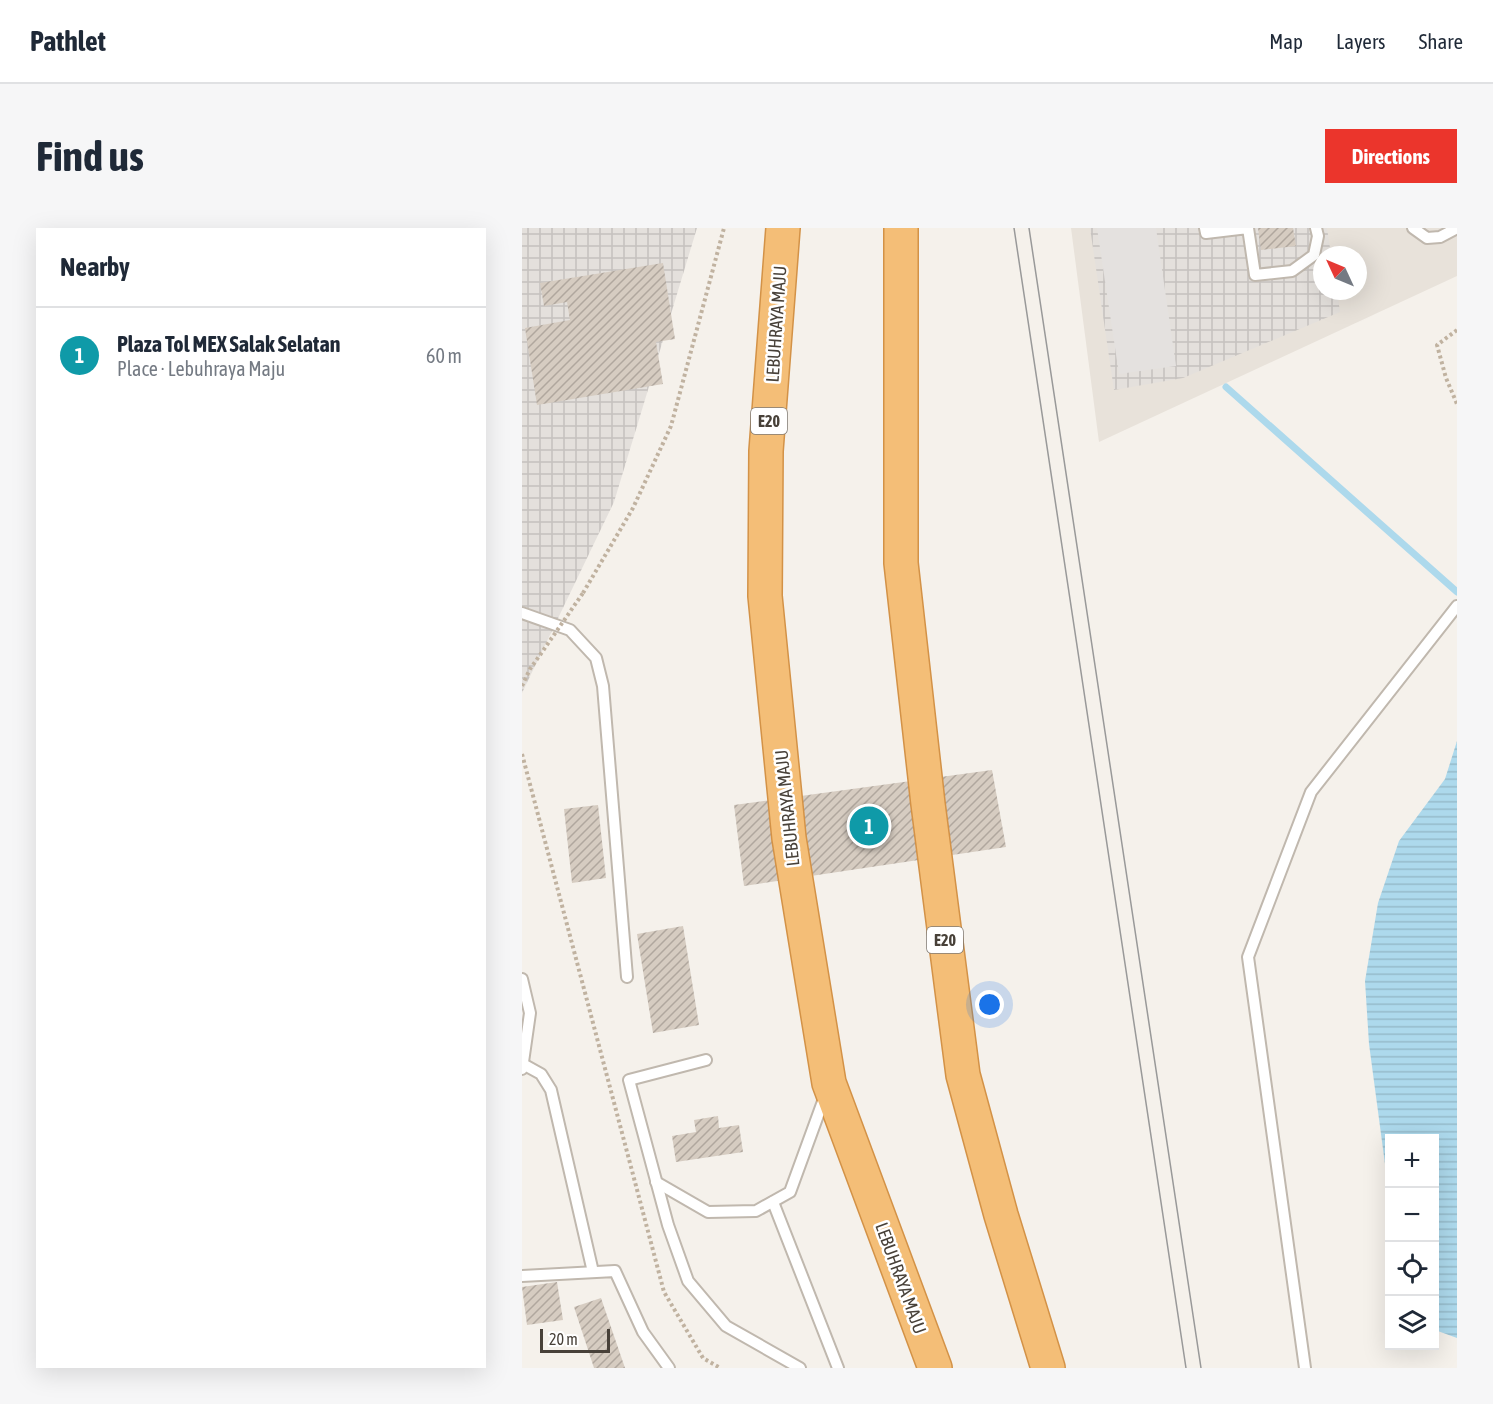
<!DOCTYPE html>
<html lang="en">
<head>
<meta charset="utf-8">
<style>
	body { margin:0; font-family:"Asap Condensed",sans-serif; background:#f6f6f7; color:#1f2937 }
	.controls { position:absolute; right:18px; bottom:18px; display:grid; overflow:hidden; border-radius:0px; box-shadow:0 6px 24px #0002 }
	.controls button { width:54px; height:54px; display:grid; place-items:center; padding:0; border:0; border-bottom:2px solid #e0e1e3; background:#fff; color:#1f2937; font:30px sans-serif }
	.compass { position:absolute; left:791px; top:18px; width:54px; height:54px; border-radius:50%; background:#fff; box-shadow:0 6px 24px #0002; rotate:314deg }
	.scale { position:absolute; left:18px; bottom:15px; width:70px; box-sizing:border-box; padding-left:6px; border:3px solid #484139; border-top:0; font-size:16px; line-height:21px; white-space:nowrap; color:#484139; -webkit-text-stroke:4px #fff; paint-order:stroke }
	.you { position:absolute; left:468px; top:777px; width:21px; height:21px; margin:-15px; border:4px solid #fff; border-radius:50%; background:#1a73e8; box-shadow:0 0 0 9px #1a73e833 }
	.badge { display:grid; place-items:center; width:39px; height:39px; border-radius:50%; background:#eb352c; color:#fff; font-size:20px; font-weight:700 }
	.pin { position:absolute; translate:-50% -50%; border:3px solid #fff; box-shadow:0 2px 6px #0006 }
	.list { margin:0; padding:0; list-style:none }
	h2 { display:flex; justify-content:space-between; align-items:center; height:78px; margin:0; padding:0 24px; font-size:26px }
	h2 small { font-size:20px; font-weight:400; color:#747a83 }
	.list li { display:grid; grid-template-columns:39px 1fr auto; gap:18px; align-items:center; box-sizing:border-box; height:96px; padding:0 24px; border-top:2px solid #e0e1e3 }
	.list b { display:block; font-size:22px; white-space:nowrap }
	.list p { margin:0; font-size:20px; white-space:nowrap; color:#747a83 }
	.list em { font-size:20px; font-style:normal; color:#747a83 }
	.icon { flex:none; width:33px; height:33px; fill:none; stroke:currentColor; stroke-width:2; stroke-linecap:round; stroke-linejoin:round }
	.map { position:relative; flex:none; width:935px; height:1140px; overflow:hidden; border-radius:0px }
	header { display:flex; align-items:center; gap:36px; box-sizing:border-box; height:84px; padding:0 30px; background:#fff; border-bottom:2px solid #e0e1e3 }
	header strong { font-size:28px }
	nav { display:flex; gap:33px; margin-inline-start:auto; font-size:21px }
	.intro { display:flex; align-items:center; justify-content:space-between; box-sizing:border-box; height:144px; padding:0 36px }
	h1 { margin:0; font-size:42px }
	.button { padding:15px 27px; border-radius:0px; background:#eb352c; color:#fff; font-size:21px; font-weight:700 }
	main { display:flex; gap:36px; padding:0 36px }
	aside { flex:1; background:#fff; border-radius:0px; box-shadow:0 6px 24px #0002 }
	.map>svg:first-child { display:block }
</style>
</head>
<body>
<header>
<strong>Pathlet</strong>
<nav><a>Map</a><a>Layers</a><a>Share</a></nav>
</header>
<div class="intro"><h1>Find us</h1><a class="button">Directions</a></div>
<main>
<aside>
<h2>Nearby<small></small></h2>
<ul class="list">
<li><span class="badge" style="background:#0f9aa8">1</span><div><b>Plaza Tol MEX Salak Selatan</b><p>Place · Lebuhraya Maju</p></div><em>60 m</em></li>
</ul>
</aside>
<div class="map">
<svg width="935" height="1140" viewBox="0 0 935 1140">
	<defs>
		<pattern id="industrial-grid" width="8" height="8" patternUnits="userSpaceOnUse" patternTransform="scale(1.5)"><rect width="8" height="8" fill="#e4e0dc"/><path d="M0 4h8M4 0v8" fill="none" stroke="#c5c1be"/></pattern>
		<pattern id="water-rules" width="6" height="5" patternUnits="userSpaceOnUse" patternTransform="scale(1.5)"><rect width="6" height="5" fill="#add9ec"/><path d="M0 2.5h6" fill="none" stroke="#96bbcb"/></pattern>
		<pattern id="building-hatch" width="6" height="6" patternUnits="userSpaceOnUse" patternTransform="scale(1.5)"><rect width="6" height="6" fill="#d6ccc1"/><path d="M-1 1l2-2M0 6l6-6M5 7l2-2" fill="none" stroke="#b0a79e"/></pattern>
	</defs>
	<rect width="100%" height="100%" fill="#f5f1eb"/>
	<path fill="#e8e2da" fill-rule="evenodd" d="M549,0h386v48l-358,166zM800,27h36v36h-36z"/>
	<g fill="url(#industrial-grid)">
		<polygon points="0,0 175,0 92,274 0,465"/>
		<polygon points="568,0 805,0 809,27 800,27 800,63 815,63 818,84 661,150 592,162"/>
	</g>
	<polygon fill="#e4e1df" points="575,0 634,0 654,138 597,146"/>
	<polygon fill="url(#water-rules)" points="935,513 935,1110 913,1102 912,910 868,910 867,966 847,816 843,753 856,675 877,613 923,551"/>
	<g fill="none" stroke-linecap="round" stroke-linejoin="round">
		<polyline stroke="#add9ec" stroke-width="7" points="704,159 935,364"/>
	</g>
	<g fill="url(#building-hatch)">
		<polygon points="736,0 771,0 774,18 739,22"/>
		<polygon points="141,35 153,111 134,114 141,156 15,177 3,100 48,92 45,74 22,78 18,55"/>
		<polygon points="470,542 484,619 222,658 212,577"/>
		<polygon points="76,577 84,650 50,655 42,581"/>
		<polygon points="161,698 177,797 131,805 115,706"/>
		<polygon points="196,888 197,900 217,897 221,924 154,934 150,908 174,904 172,892"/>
		<polygon points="35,1054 41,1092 5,1097 0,1059"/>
		<polygon points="79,1070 103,1140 72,1140 52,1079"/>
	</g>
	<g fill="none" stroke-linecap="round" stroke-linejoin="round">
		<g stroke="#c0b8ae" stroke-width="14">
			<g id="lane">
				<polyline points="683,0 684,5 726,0 733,47 770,43 792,27 796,8 794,0"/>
				<polyline points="891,0 905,10 918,9 935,0"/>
				<polyline points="0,385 48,402 74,430 81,458 105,749"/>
				<polyline points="0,751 8,785 0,841"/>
				<polyline points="184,832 107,852 146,997 166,1053 204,1098 278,1140"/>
				<polyline points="1,836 19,846 29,862 71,1044"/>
				<polyline points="134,954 186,984 234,983 268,964 303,868"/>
				<polyline points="251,974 316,1140"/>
				<polyline points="0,1048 93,1043 121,1104 147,1140"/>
				<polyline points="783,1140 726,729 789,564 935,378"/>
			</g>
		</g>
		<g stroke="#d39247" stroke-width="36">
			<g id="highway">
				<polyline points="261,0 244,223 243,368 267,610 307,855 413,1140"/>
				<polyline points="379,0 379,335 406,576 441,847 479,987 526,1140"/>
			</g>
		</g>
		<g stroke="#c0b2a0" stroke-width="4" stroke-dasharray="3 3" stroke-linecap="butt">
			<polyline points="935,102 915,117 924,150 935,176"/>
			<polyline points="61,365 111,280 149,198 202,0"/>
			<polyline points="0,458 8,441 18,427"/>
			<polyline points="0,526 142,1064 181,1130 198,1140"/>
		</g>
		<use href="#lane" stroke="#fff" stroke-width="10"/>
		<use href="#highway" stroke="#f4be77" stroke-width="33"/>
		<g stroke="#999" stroke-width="1.5">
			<polyline points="492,0 664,1140"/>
			<polyline points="507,0 679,1140"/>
		</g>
		<polyline stroke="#c0b2a0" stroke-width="4" stroke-dasharray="3 3" stroke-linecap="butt" points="18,427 61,365"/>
	</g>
	<g text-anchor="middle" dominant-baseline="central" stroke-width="5" stroke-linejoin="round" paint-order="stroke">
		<g fill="#fff" stroke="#7f7a74" stroke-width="1.5">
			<rect x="229" y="180" width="36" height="26" rx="4.5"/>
			<rect x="405" y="699" width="36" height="26" rx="4.5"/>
		</g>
		<g font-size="16" font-weight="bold" fill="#484139">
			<text x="247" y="193">E20</text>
			<text x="423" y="712">E20</text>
		</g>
		<g font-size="18" fill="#484139" stroke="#fff">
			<text transform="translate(254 96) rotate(-86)">LEBUHRAYA MAJU</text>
			<text transform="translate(265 580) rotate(-96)">LEBUHRAYA MAJU</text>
			<text transform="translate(379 1050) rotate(70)">LEBUHRAYA MAJU</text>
		</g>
	</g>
</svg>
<div class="controls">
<button>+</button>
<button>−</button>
<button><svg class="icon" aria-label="locate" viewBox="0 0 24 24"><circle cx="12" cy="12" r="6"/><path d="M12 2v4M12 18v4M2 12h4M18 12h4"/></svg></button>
<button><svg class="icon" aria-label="layers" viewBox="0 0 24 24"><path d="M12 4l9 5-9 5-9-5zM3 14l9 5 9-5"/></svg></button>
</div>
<svg class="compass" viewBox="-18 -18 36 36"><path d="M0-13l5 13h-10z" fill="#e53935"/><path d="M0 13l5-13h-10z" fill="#747a83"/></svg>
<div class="scale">20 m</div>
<div class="you"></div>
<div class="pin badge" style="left:347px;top:598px;background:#0f9aa8">1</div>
</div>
</main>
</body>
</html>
